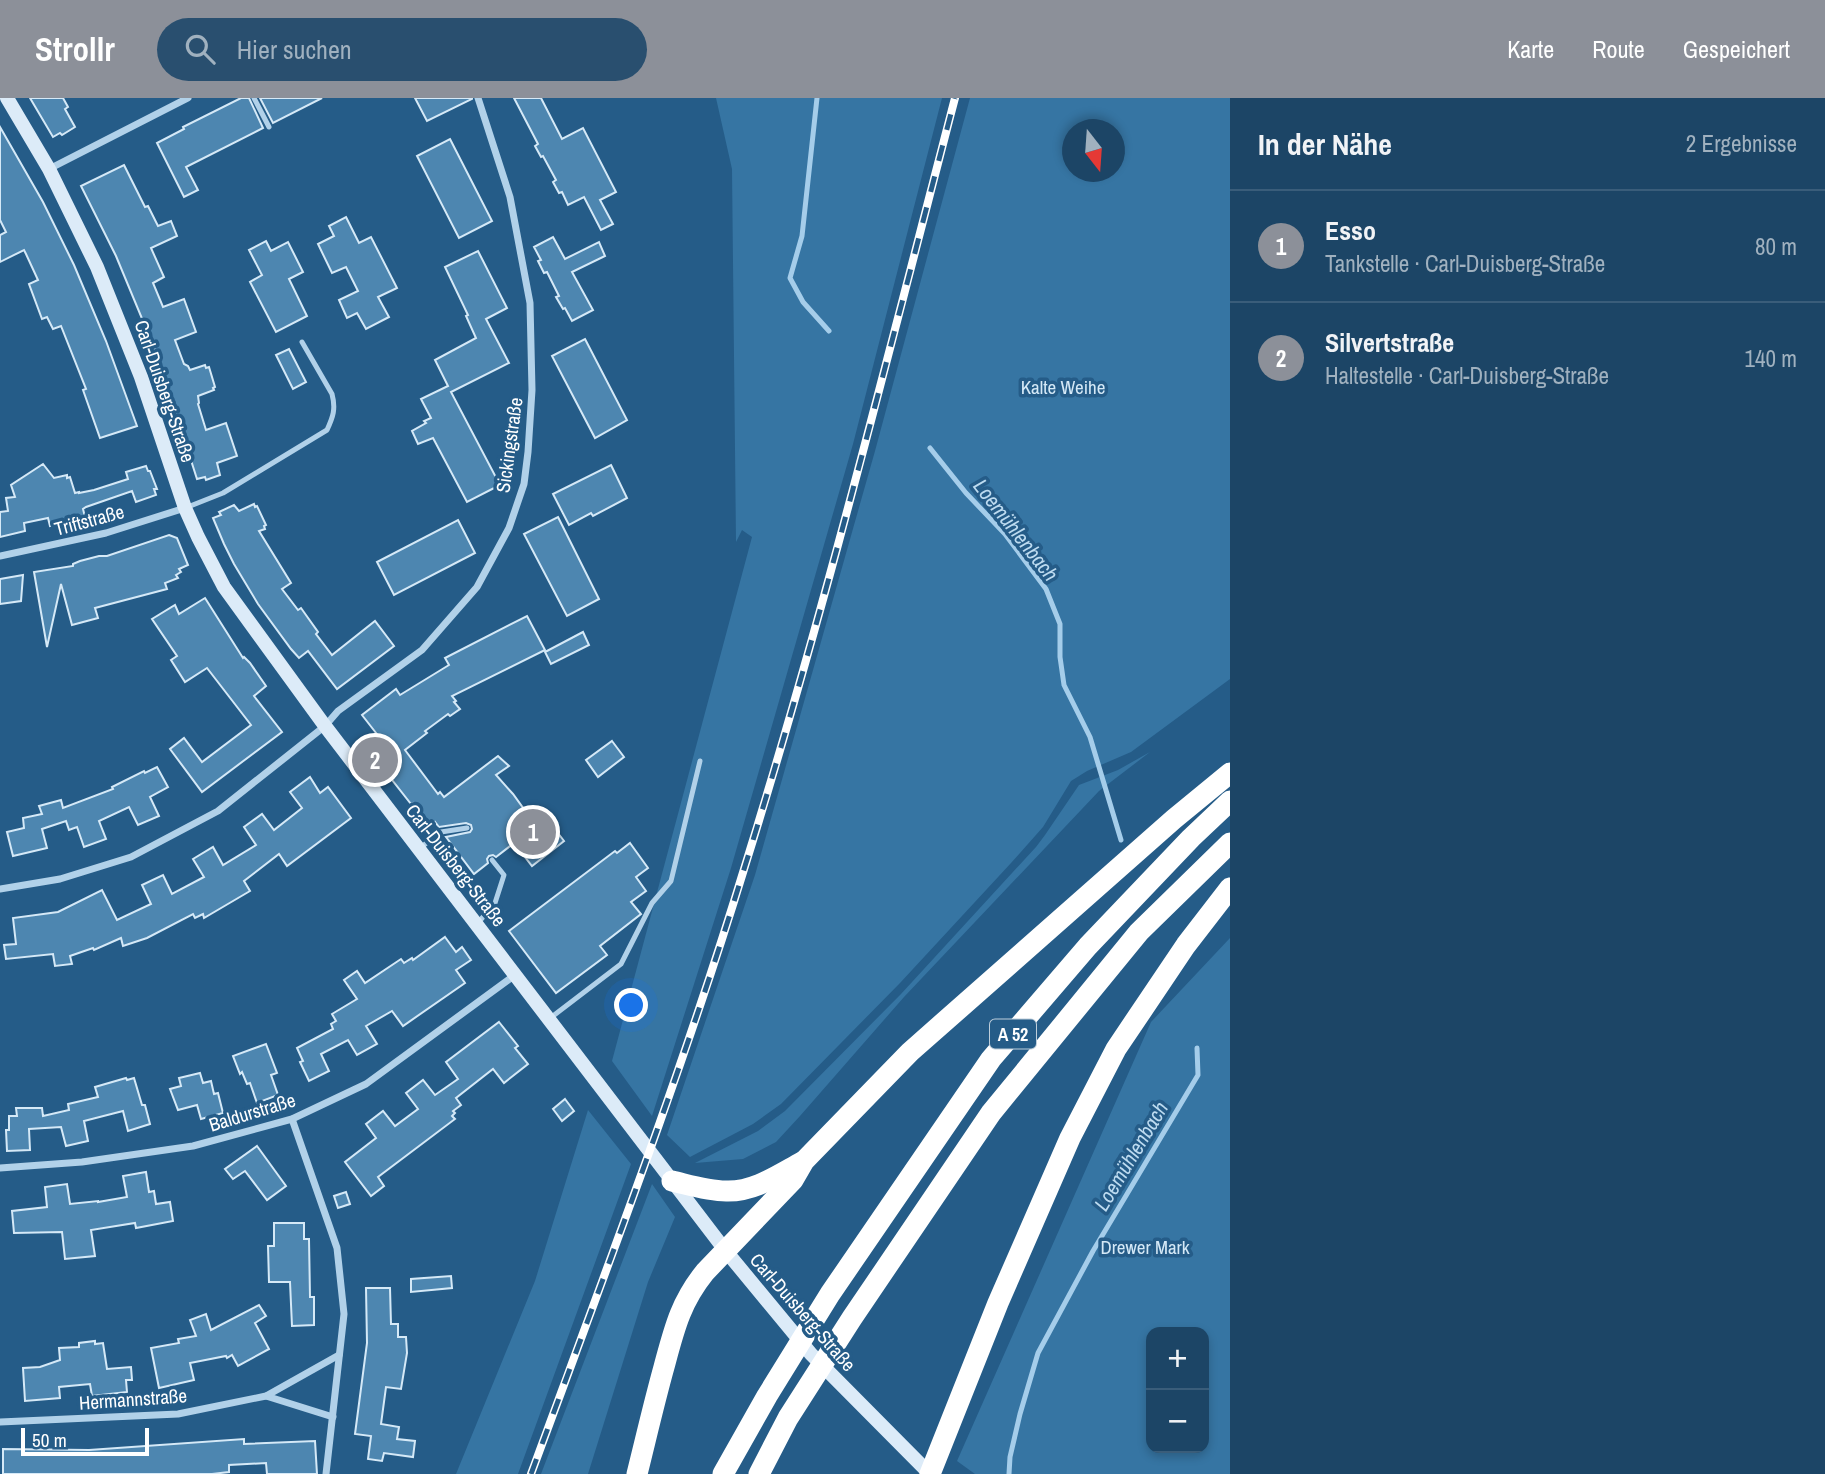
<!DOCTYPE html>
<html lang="de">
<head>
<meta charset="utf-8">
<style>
	body { margin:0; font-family:"Archivo Narrow",sans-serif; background:#294f6f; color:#f1f3f6 }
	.controls { position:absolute; right:21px; bottom:21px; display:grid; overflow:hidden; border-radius:14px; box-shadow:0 4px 10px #0003 }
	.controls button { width:63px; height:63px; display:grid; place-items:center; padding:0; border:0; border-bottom:2px solid #3a5d7a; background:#1c4566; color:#f1f3f6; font:35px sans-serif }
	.compass { position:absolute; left:1062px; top:21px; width:63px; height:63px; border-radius:50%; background:#1c4566; box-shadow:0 4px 10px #0003; rotate:163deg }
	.scale { position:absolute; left:21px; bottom:18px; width:128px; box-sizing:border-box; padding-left:7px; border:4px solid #fff; border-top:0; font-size:19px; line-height:24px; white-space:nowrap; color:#fff; -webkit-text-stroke:5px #255c88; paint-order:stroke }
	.you { position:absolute; left:632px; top:908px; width:24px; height:24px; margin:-18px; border:5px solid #fff; border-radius:50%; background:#1a73e8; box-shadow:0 0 0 10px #1a73e833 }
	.badge { display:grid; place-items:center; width:46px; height:46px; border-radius:50%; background:#8c9099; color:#fff; font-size:23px; font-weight:700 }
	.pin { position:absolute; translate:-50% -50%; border:4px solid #fff; box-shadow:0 2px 7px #0006 }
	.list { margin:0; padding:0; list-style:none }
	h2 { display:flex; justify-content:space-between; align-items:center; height:91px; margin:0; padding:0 28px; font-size:30px }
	h2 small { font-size:23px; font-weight:400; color:#a0b1bf }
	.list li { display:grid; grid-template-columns:46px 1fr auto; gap:21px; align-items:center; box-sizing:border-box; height:112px; padding:0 28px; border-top:2px solid #3a5d7a }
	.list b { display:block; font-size:26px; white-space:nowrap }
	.list p { margin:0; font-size:23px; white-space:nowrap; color:#a0b1bf }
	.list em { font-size:23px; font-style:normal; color:#a0b1bf }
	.icon { flex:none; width:38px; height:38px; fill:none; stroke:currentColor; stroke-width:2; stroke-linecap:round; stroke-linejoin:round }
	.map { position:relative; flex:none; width:1230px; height:1376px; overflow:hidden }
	header { display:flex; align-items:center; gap:42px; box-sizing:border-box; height:98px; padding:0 35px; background:#8c9099; color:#fff }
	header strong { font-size:33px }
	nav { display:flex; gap:38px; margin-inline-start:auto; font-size:24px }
	.search { width:490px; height:63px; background:#294f6f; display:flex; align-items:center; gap:18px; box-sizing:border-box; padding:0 24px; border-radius:38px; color:#a0b1bf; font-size:26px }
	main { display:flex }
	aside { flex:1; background:#1c4566 }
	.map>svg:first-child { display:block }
</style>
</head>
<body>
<header>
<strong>Strollr</strong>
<div class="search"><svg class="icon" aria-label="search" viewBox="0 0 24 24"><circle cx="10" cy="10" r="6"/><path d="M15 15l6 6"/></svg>Hier suchen</div>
<nav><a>Karte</a><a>Route</a><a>Gespeichert</a></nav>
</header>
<main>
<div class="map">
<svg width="1230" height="1376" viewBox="0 0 1230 1376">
	<rect width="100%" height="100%" fill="#255c88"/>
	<g fill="#3675a3" fill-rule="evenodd">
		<polygon points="716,0 942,0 853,346 731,770 652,1018 612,963 752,439 742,432 736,444 732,71"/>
		<path d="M970,0h260v581l-99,73 -44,19 -16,10 -28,46 -32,36 -111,120 -119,121 -28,20 -63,33 -23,-22 88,-260 120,-424zM1072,32h42v42h-42z"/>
		<polygon points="1150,654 1099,693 904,899 800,1018 776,1044 743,1061 695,1065 758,1033 785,1013 901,896 1036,749 1045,737 1079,687 1118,672"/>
		<path d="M1230,840v536h-255l-18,-13 194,-439zM1151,1234h53v116h-53z"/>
		<polygon points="588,1012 631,1066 518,1376 456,1376 535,1183"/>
		<polygon points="652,1086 675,1119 648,1184 588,1376 541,1376"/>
	</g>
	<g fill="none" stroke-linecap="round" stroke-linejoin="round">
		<g stroke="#a5cdea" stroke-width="5">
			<polyline points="817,0 802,138 790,180 803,204 829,233"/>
			<polyline points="930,350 966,395 1005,436 1046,491 1060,526 1060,559 1064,587 1090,639 1121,742"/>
			<polyline points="1009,1376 1010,1359 1020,1316 1038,1255 1093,1153 1198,977 1197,950"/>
		</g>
	</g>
	<g fill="#4d86b0" stroke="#d5e9f7" stroke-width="2">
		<polygon points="30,0 63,0 68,9 65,11 75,29 62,37 60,35 53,39"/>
		<polygon points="241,0 249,0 263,30 186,69 198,92 184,99 157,45 184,31 183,29"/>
		<polygon points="260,0 322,0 273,25"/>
		<polygon points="415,0 472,0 472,1 427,23"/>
		<polygon points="514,0 541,0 562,41 583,30 616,94 600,102 613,126 601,132 584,99 568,107 562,94 559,95 553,84 556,82 543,58 541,59 535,48 538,46"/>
		<polygon points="0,29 43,104 74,167 106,243 137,328 100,340 83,292 86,291 61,228 53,231 47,219 42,221 29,186 38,182 26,156 24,152 0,164 0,137 6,134 0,122"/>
		<polygon points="450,41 492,123 459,140 417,58"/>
		<polygon points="124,67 145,109 148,108 158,128 171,123 177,138 151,150 164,179 153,185 163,209 184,201 196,234 175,242 184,266 188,268 190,272 205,267 206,270 209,269 215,289 213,290 214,292 198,298 199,305 198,306 206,332 226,325 237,358 217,365 220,377 206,382 205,379 197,381 158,259 116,158 81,88"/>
		<polygon points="346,119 359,145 371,139 397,190 378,199 389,219 366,231 357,215 347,220 339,202 358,193 346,169 332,175 318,146 334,138 329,128"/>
		<polygon points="553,139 565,161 599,144 605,158 572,174 593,212 572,223 565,210 563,211 556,199 559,198 547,174 544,175 538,163 541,162 534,149"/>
		<polygon points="266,143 271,153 288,144 303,174 289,181 307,218 276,234 250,184 262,177 249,152"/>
		<polygon points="478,153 507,210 486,221 509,265 451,294 500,387 467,404 433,340 418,346 412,333 426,325 424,323 431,320 421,301 448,288 435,262 476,240 466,218 468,217 445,169"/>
		<polygon points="585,241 627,322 595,340 552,258"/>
		<polygon points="289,251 306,284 293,291 276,257"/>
		<polygon points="43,366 54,380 67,377 67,380 70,379 75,395 79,394 79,395 94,392 128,381 126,374 146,368 148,373 150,373 157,391 154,391 156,397 136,404 132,393 86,409 83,411 85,419 77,422 50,428 48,420 24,425 25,433 0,439 0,414 8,413 6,400 15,399 11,387"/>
		<polygon points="611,367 627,400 593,418 591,415 569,427 553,396"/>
		<polygon points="254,406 255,409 257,408 266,427 264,428 265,431 259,433 291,485 282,491 298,512 301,510 318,534 316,536 332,557 375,523 394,548 337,591 308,553 299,560 291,551 258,506 234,466 224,446 213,420 221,417 219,414 234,407 239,413"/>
		<polygon points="558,419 599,501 567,518 524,436"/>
		<polygon points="458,422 475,455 394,497 377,464"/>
		<polygon points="169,437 177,440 188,467 179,471 181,474 176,477 178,480 165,485 167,491 95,510 98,520 72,527 61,486 47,549 34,474 73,468 73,466 80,463 99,458 107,458"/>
		<polygon points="23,477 21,503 0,506 0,481"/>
		<polygon points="205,500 243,560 244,559 250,565 266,588 254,598 282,634 202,694 170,651 184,640 202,664 251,627 207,570 185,584 171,562 177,558 152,521 175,507 179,516"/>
		<polygon points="527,518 545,552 452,598 456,603 454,604 460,611 450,618 448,616 425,633 427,635 405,652 438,696 440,694 444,699 498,658 509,668 496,677 513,696 534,725 544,717 564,743 532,768 514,745 496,759 493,757 489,758 487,761 488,765 474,776 446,739 470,734 472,731 471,727 466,725 439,729 435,724 430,728 413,705 411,706 374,659 387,649 362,617 396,591 400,597 449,567 445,560"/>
		<polygon points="583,534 589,547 551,566 545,554"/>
		<polygon points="612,643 624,659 598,679 586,662"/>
		<polygon points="157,669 168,689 150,699 159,718 138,727 129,709 99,723 106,741 84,749 77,729 69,732 66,723 42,731 47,750 13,758 7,734 24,730 23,720 42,716 39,708 61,702 63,710 113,691 112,689 144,673 145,675"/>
		<polygon points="310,679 320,695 328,689 351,720 287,768 279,756 244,783 250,793 204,820 203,816 195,820 193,816 147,840 123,848 121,840 94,852 93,850 70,858 72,866 55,868 53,856 6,861 4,847 16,846 13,820 58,814 102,792 117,822 151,806 142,787 163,777 172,796 204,779 193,761 213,749 223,767 256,747 244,729 262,716 274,732 302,710 290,694"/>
		<polygon points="630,745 648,770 636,779 646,793 631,804 641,816 600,848 607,857 556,895 509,833 615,753 617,755"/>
		<polygon points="445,839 456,854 462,849 471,862 456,872 465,885 403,928 392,913 366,928 377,946 357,957 348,942 321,956 329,973 309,983 300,964 303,963 297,950 333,931 331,926 336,923 332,916 357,901 344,882 357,873 365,885 401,861 404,865 412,860 413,862"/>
		<polygon points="499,924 518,948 515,950 528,966 504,985 493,971 456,1000 461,1007 453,1013 455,1015 452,1018 455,1021 378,1079 384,1088 371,1098 345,1064 376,1040 366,1026 383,1013 395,1028 418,1011 406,995 423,982 435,997 458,981 446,964"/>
		<polygon points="266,946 277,975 271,977 278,997 257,1005 250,985 247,986 242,974 240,976 233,958"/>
		<polygon points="200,975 203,985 211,983 214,996 218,995 223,1015 201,1021 197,1007 178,1012 170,991 181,988 179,980"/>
		<polygon points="126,980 127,982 134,980 142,1007 145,1007 150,1026 128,1033 123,1013 84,1023 88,1043 66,1048 61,1029 29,1031 30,1052 7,1053 6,1032 9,1032 9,1018 17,1018 16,1010 42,1010 43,1018 69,1012 68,1006 98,999 95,989"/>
		<polygon points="565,1001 574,1013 562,1023 553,1011"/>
		<polygon points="257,1048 286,1088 267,1102 245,1073 233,1081 225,1071"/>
		<polygon points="146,1074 149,1094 154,1093 156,1106 170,1104 173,1123 136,1130 135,1125 91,1132 95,1158 65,1161 62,1134 14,1135 12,1113 47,1109 45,1089 67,1086 70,1106 98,1103 98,1104 127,1099 123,1078"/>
		<polygon points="346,1094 350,1106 338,1110 334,1098"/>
		<polygon points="274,1125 304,1125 304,1141 309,1141 310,1199 314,1199 314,1227 292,1228 290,1184 269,1184 268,1148 274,1148"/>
		<polygon points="451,1178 452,1190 411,1194 411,1181"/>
		<polygon points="366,1190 390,1190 391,1226 398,1226 398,1239 406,1239 407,1255 401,1291 386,1289 381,1326 399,1329 397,1341 415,1343 413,1359 384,1355 382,1363 368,1361 371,1338 355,1336 367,1245"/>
		<polygon points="259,1207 266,1218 255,1225 269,1251 238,1268 232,1257 227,1260 226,1258 190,1265 194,1282 159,1290 151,1250 179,1245 178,1241 196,1238 190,1222 206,1216 211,1232"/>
		<polygon points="95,1243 95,1246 103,1245 107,1271 131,1269 132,1282 126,1282 127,1294 92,1298 90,1286 59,1289 60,1300 25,1303 23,1270 40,1269 60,1262 59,1250 79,1249 79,1245"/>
		<polygon points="244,1341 244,1346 315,1343 317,1376 267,1376 266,1365 229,1367 229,1374 212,1376 3,1376 3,1351 89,1352"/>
	</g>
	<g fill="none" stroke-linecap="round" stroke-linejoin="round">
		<g stroke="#b1d1e9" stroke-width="5">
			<polyline points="254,0 269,29"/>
			<path d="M185,410l38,-15 104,-63c6,-13 9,-21 5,-36l-30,-52"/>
			<polyline points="420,750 441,734 467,730"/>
			<polyline points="477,826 495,805 504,777 492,762"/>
			<polyline points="549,921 621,866 652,805 671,783 700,663"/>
		</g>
		<g stroke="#b1d1e9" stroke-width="7">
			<polyline points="49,71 188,0"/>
			<polyline points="0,458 106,435 185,410"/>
			<polyline points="0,791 60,781 131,759 218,713 325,628 338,613 422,552 477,489 509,430 524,386 528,354 532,292 530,205 510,99 478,0"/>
			<polyline points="292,1021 337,1150 344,1216 326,1376"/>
			<polyline points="0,1070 82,1064 193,1048 292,1021 366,986 515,877"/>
			<polyline points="266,1298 333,1319"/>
			<polyline points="0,1324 178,1316 266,1298 339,1257"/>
		</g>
		<polyline stroke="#dcebf8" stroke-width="14" points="7,0 49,71 97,169 141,279 185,410 198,439 224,489 325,628 725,1152 811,1256 930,1376"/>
		<g stroke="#fff" stroke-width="21">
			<path d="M672,1083c17,4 36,10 54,10 28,1 52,-16 76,-29"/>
			<path d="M637,1376c9,-36 17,-71 27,-107 10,-37 16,-64 41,-95l88,-92 11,-19 106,-109 264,-233 56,-46"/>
			<polyline points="723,1376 767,1298 830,1196 991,961 1088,848 1191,740 1230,703"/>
			<polyline points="759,1376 788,1320 852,1220 991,1015 1139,834 1230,745"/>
			<polyline points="930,1376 998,1205 1070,1040 1116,951 1186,847 1230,790"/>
		</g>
		<g stroke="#fff" stroke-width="8">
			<path id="rail" d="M531,1376c74,-201 151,-402 214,-608 79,-253 143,-511 210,-768"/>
		</g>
		<use href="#rail" stroke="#255c88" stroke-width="5" stroke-dasharray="16" stroke-linecap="butt"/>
	</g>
	<g text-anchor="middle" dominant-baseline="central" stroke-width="7" stroke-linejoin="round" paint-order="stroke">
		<rect fill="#255c88" stroke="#becedb" stroke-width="2" x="990" y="921.5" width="46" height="29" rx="5"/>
		<g font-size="18" font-weight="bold" fill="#fff">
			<text x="1013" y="936">A 52</text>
		</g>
		<g font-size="19" fill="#d5e9f7" stroke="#255c88">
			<text x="1063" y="289">Kalte Weihe</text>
			<text x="1145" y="1149">Drewer Mark</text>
		</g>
		<g font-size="19" fill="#fff" stroke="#255c88">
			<text transform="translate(165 293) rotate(71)">Carl-Duisberg-Straße</text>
			<text transform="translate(509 347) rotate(-82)">Sickingstraße</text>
			<text transform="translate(89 422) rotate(-15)">Triftstraße</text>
			<text transform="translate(456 767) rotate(52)">Carl-Duisberg-Straße</text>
			<text transform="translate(252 1014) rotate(-17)">Baldurstraße</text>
			<text transform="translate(803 1214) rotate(49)">Carl-Duisberg-Straße</text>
			<text transform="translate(133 1301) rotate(-4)">Hermannstraße</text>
		</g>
		<g font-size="21" font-style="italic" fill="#bddbf0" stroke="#255c88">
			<text transform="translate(1016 432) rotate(52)">Loemühlenbach</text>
			<text transform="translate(1131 1058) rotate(-59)">Loemühlenbach</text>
		</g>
	</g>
</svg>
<div class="controls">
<button>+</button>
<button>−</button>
</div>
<svg class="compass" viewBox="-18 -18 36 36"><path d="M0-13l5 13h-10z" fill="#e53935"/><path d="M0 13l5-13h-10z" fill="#a0b1bf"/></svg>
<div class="scale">50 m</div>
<div class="you"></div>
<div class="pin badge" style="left:533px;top:734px">1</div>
<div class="pin badge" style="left:375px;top:662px">2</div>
</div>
<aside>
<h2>In der Nähe<small>2 Ergebnisse</small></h2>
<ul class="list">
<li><span class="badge">1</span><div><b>Esso</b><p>Tankstelle · Carl-Duisberg-Straße</p></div><em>80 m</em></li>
<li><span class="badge">2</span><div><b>Silvertstraße</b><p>Haltestelle · Carl-Duisberg-Straße</p></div><em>140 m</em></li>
</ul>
</aside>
</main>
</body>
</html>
